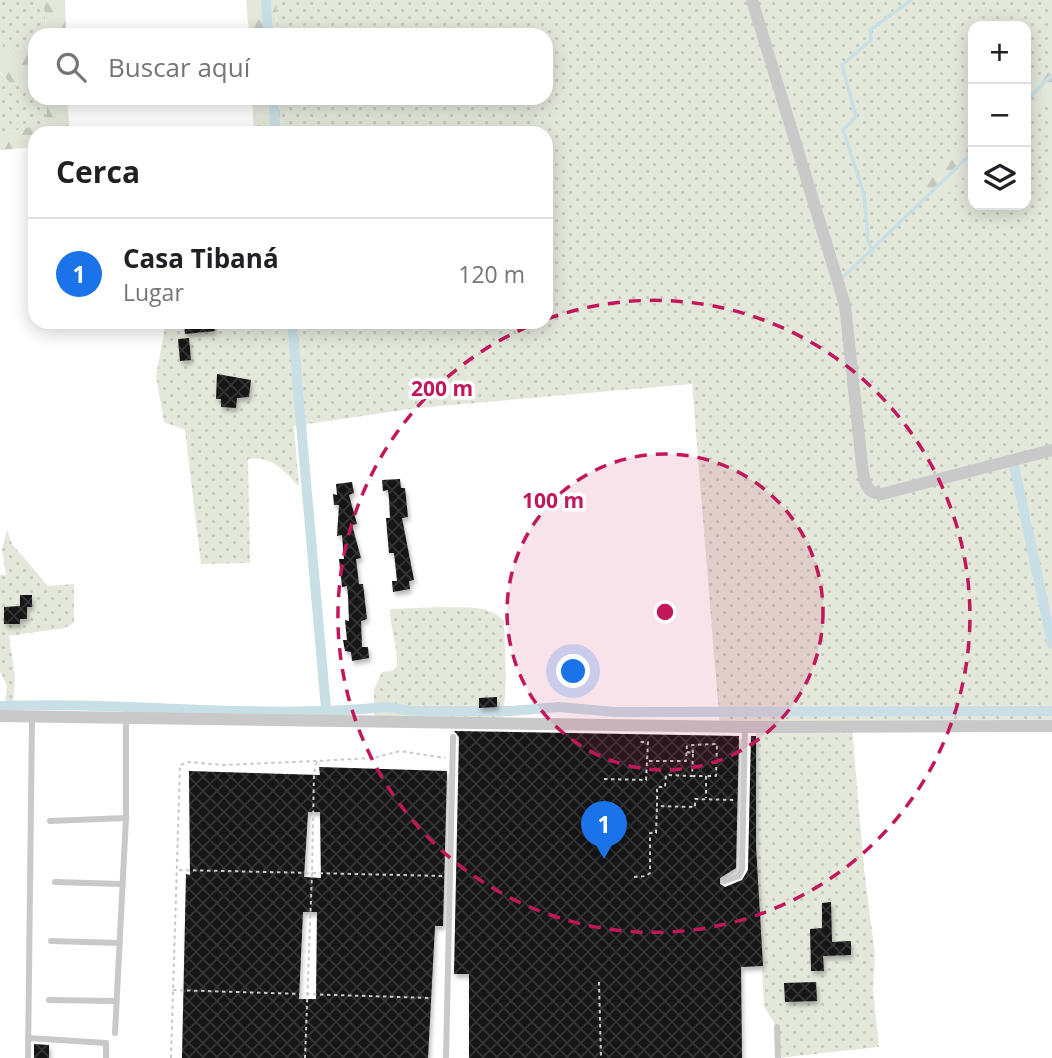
<!DOCTYPE html>
<html lang="es">
<head>
<meta charset="utf-8">
<style>
	body { margin:0; font-family:"Open Sans",sans-serif; background:#f6f6f6; color:#202124 }
	.controls { position:absolute; right:21px; top:21px; display:grid; overflow:hidden; border-radius:14px; box-shadow:0 4px 18px #0003 }
	.controls button { width:63px; height:63px; display:grid; place-items:center; padding:0; border:0; border-bottom:2px solid #e0e0e0; background:#fff; color:#202124; font:35px sans-serif }
	.you { position:absolute; left:574px; top:672px; width:24px; height:24px; margin:-18px; border:5px solid #fff; border-radius:50%; background:#1a73e8; box-shadow:0 0 0 10px #1a73e833 }
	.badge { display:grid; place-items:center; width:46px; height:46px; border-radius:50%; background:#1a73e8; color:#fff; font-size:23px; font-weight:700 }
	.pin { position:absolute; translate:-50% -58px; filter:drop-shadow(0 2px 4px #0008) }
	.pin::after { content:''; position:absolute; top:37px; width:24px; height:21px; background:inherit; clip-path:polygon(0 0,100% 0,50% 100%) }
	.list { margin:0; padding:0; list-style:none }
	h2 { display:flex; justify-content:space-between; align-items:center; height:91px; margin:0; padding:0 28px; font-size:30px }
	h2 small { font-size:23px; font-weight:400; color:#757577 }
	.list li { display:grid; grid-template-columns:46px 1fr auto; gap:21px; align-items:center; box-sizing:border-box; height:112px; padding:0 28px; border-top:2px solid #e0e0e0 }
	.list b { display:block; font-size:26px; white-space:nowrap }
	.list p { margin:0; font-size:23px; white-space:nowrap; color:#757577 }
	.list em { font-size:23px; font-style:normal; color:#757577 }
	.icon { flex:none; width:38px; height:38px; fill:none; stroke:currentColor; stroke-width:2; stroke-linecap:round; stroke-linejoin:round }
	.map { position:relative; flex:none; width:1052px; height:1058px; overflow:hidden }
	.search { position:absolute; background:#fff; box-shadow:0 4px 18px #0003; left:28px; top:28px; width:525px; height:77px; display:flex; align-items:center; gap:18px; box-sizing:border-box; padding:0 24px; border-radius:21px; color:#757577; font-size:26px }
	.panel { position:absolute; background:#fff; box-shadow:0 4px 18px #0003; left:28px; top:126px; width:525px; height:203px; border-radius:21px }
	.map>svg:first-child { display:block }
</style>
</head>
<body>
<div class="map">
<svg width="1052" height="1058" viewBox="0 0 1052 1058">
	<defs>
		<pattern id="grass-dots" width="8" height="8" patternUnits="userSpaceOnUse" patternTransform="scale(1.75)"><rect width="8" height="8" fill="#e4e8db"/><path d="M2 2h.1M6 6h.1" fill="none" stroke="#c4c7bc" stroke-width="1.8" stroke-linecap="round"/></pattern>
		<pattern id="forest-firs" width="22" height="20" patternUnits="userSpaceOnUse" patternTransform="scale(1.75)"><rect width="22" height="20" fill="#e4e8db"/><path d="M5 1l3.5 6h-7zM16 11l3.5 6h-7z" fill="#c4c7bc"/></pattern>
		<pattern id="building-cross-hatch" width="8" height="8" patternUnits="userSpaceOnUse" patternTransform="scale(1.75)"><rect width="8" height="8" fill="#131313"/><path d="M0 0l8 8M0 8l8-8" fill="none" stroke="#363636"/></pattern>
		<filter id="shadow"><feDropShadow dx="2" dy="4" stdDeviation="2" flood-color="#0004"/></filter>
	</defs>
	<rect width="100%" height="100%" fill="#fff"/>
	<g fill="url(#grass-dots)" fill-rule="evenodd">
		<polygon points="0,0 43,0 47,35 35,35 35,45 10,52 0,43"/>
		<path d="M277,0h775v726l-200,1 12,142 11,86 -2,34 6,58 -101,11 -1,-31 -13,-20 -8,-160v-120h-36l-28,-343 -275,24 -123,18 5,61c-15,-17 -27,-31 -51,-28l2,104 -49,1 -16,-134 -21,-8 -8,-46 10,-54h380v-189h-265l-2,-35h267v-63h-270zM973,26h53v179h-53z"/>
		<polygon points="0,72 10,83 35,84 35,98 47,98 47,123 0,134"/>
		<polygon points="7,530 12,544 48,586 74,584 74,623 64,628 9,636 15,677 12,717 3,717 7,686 0,671 0,575 6,575 2,549"/>
		<path d="M442,607c20,1 48,-3 62,14l2,58 -3,45 -129,-1v-34l8,-17 10,-1 5,-5c1,-21 -7,-36 -7,-57z"/>
	</g>
	<g fill="url(#forest-firs)">
		<polygon points="43,0 65,0 66,35 47,35"/>
		<polygon points="246,0 277,0 276,35 249,35"/>
		<polygon points="0,43 10,52 35,45 35,84 10,83 0,71"/>
		<polygon points="1052,68 1052,92 1026,117 1026,82"/>
		<polygon points="47,98 67,98 70,133 35,133 35,147 0,150 0,134 47,123"/>
		<polygon points="252,98 279,98 281,133 254,133"/>
		<polygon points="973,131 973,168 946,195 924,198 928,178"/>
	</g>
	<g fill="none" stroke-linecap="round" stroke-linejoin="round">
		<g stroke="#c9dfe6" stroke-width="3.5">
			<polyline points="1026,101 1052,75"/>
			<polyline points="873,252 868,241 864,194 843,130 856,117 842,65 871,40 870,30 911,0"/>
			<polyline points="841,279 973,152"/>
		</g>
		<g stroke="#c9dfe6" stroke-width="10">
			<polyline points="266,0 268,35"/>
			<polyline points="273,98 276,133"/>
			<polyline points="292,322 326,709"/>
			<polyline points="1014,465 1052,644"/>
			<path d="M0,706c128,-5 257,14 386,1l28,4h97l48,-4 55,5 438,-1"/>
		</g>
	</g>
	<g fill="url(#building-cross-hatch)" fill-rule="evenodd" filter="url(#shadow)">
		<polygon points="184,322 214,322 215,331 185,334"/>
		<polygon points="189,338 191,360 180,361 178,339"/>
		<polygon points="217,374 251,380 249,397 237,398 236,408 221,407 221,399 216,399"/>
		<polygon points="400,479 401,488 405,488 408,517 402,518 414,580 409,581 410,589 393,592 392,581 397,581 396,571 394,553 389,553 386,518 390,518 389,499 388,490 383,491 382,480"/>
		<polygon points="352,482 354,493 349,495 357,524 352,525 361,558 356,559 359,584 363,584 367,619 361,621 362,647 368,647 369,658 352,661 351,652 345,651 343,640 347,640 345,620 349,621 348,596 347,586 342,587 339,559 344,559 342,535 337,536 339,505 334,505 333,494 337,495 336,484"/>
		<polygon points="20,595 32,595 32,607 27,607 27,619 20,619 20,624 4,624 4,607 20,606"/>
		<polygon points="497,697 497,707 479,708 479,698"/>
		<polygon points="454,731 739,736 736,868 720,878 720,884 725,887 742,880 748,870 751,736 756,736 756,847 763,966 741,967 742,1058 469,1058 469,974 454,974 459,737"/>
		<path d="M319,767l128,4 -4,155h-8l-7,132h-246l4,-184 4,1 -1,-104 131,4zM308,812h12l1,66 -17,-1zM303,912h14l-1,87h-17z"/>
		<polygon points="831,902 832,942 851,941 851,955 823,956 824,971 811,971 810,929 822,928 822,903"/>
		<polygon points="816,982 817,1001 785,1002 784,983"/>
		<polygon points="34,1044 49,1045 49,1058 34,1058"/>
	</g>
	<g fill="none" stroke-linecap="round" stroke-linejoin="round">
		<g stroke="#c9c9c9" stroke-width="2" stroke-dasharray="3.5 3.5" stroke-linecap="butt">
			<polyline points="687,752 693,753 692,776 666,775 665,787 657,787 657,806 695,807 695,799 736,800"/>
			<polyline points="693,753 692,745 717,744 716,776 706,776"/>
			<polyline points="649,761 686,761 687,744"/>
			<polyline points="692,776 706,776 706,798"/>
			<polyline points="604,779 646,780 648,742 638,742"/>
			<polyline points="179,870 312,873 305,1058"/>
			<polyline points="442,876 312,873 314,774 317,761 373,758 400,751 445,758"/>
			<polyline points="634,877 646,876 650,873 650,833 656,833 657,807"/>
			<polyline points="599,982 601,1058"/>
			<polyline points="173,990 431,998"/>
			<polyline points="171,1058 180,765 189,762 223,765 317,761"/>
		</g>
		<g stroke="#c9c9c9" stroke-width="6">
			<polyline points="50,821 126,818"/>
			<polyline points="725,881 739,876 742,869 745,727"/>
			<polyline points="55,882 122,884"/>
			<polyline points="51,941 120,943"/>
			<polyline points="49,1000 115,1001"/>
			<polyline points="777,1027 778,1058"/>
			<polyline points="115,1033 126,818 126,719"/>
			<polyline points="28,1038 106,1043 106,1058"/>
			<polyline points="28,1058 32,717"/>
			<polyline points="446,1058 453,737"/>
		</g>
		<g stroke="#c9c9c9" stroke-width="12">
			<path d="M752,0l93,305 17,160c2,15 3,29 20,29l170,-44"/>
			<polyline points="0,716 745,727 1052,726"/>
		</g>
	</g>
	<circle cx="665" cy="612" r="158" fill="#c2185b" fill-opacity=".12"/>
	<g fill="none" stroke="#c2185b" stroke-width="3.5" stroke-dasharray="12 9">
		<circle cx="665" cy="612" r="158"/>
		<path d="M547 319A316 316 0 1 1 539 322"/>
	</g>
	<circle cx="665" cy="612" r="10" fill="#c2185b" stroke="#fff" stroke-width="3.5"/>
	<g font-size="21" text-anchor="middle" font-weight="bold" fill="#c2185b" stroke="#fff" stroke-width="7" stroke-linejoin="round" paint-order="stroke">
		<text x="442" y="396">200 m</text>
		<text x="553" y="508">100 m</text>
	</g>
</svg>
<div class="controls">
<button>+</button>
<button>−</button>
<button><svg class="icon" aria-label="layers" viewBox="0 0 24 24"><path d="M12 4l9 5-9 5-9-5zM3 14l9 5 9-5"/></svg></button>
</div>
<div class="you"></div>
<div class="pin badge" style="left:604px;top:859px">1</div>
<div class="search"><svg class="icon" aria-label="search" viewBox="0 0 24 24"><circle cx="10" cy="10" r="6"/><path d="M15 15l6 6"/></svg>Buscar aquí</div>
<section class="panel">
<h2>Cerca<small></small></h2>
<ul class="list">
<li><span class="badge">1</span><div><b>Casa Tibaná</b><p>Lugar</p></div><em>120 m</em></li>
</ul>
</section>
</div>
</body>
</html>
